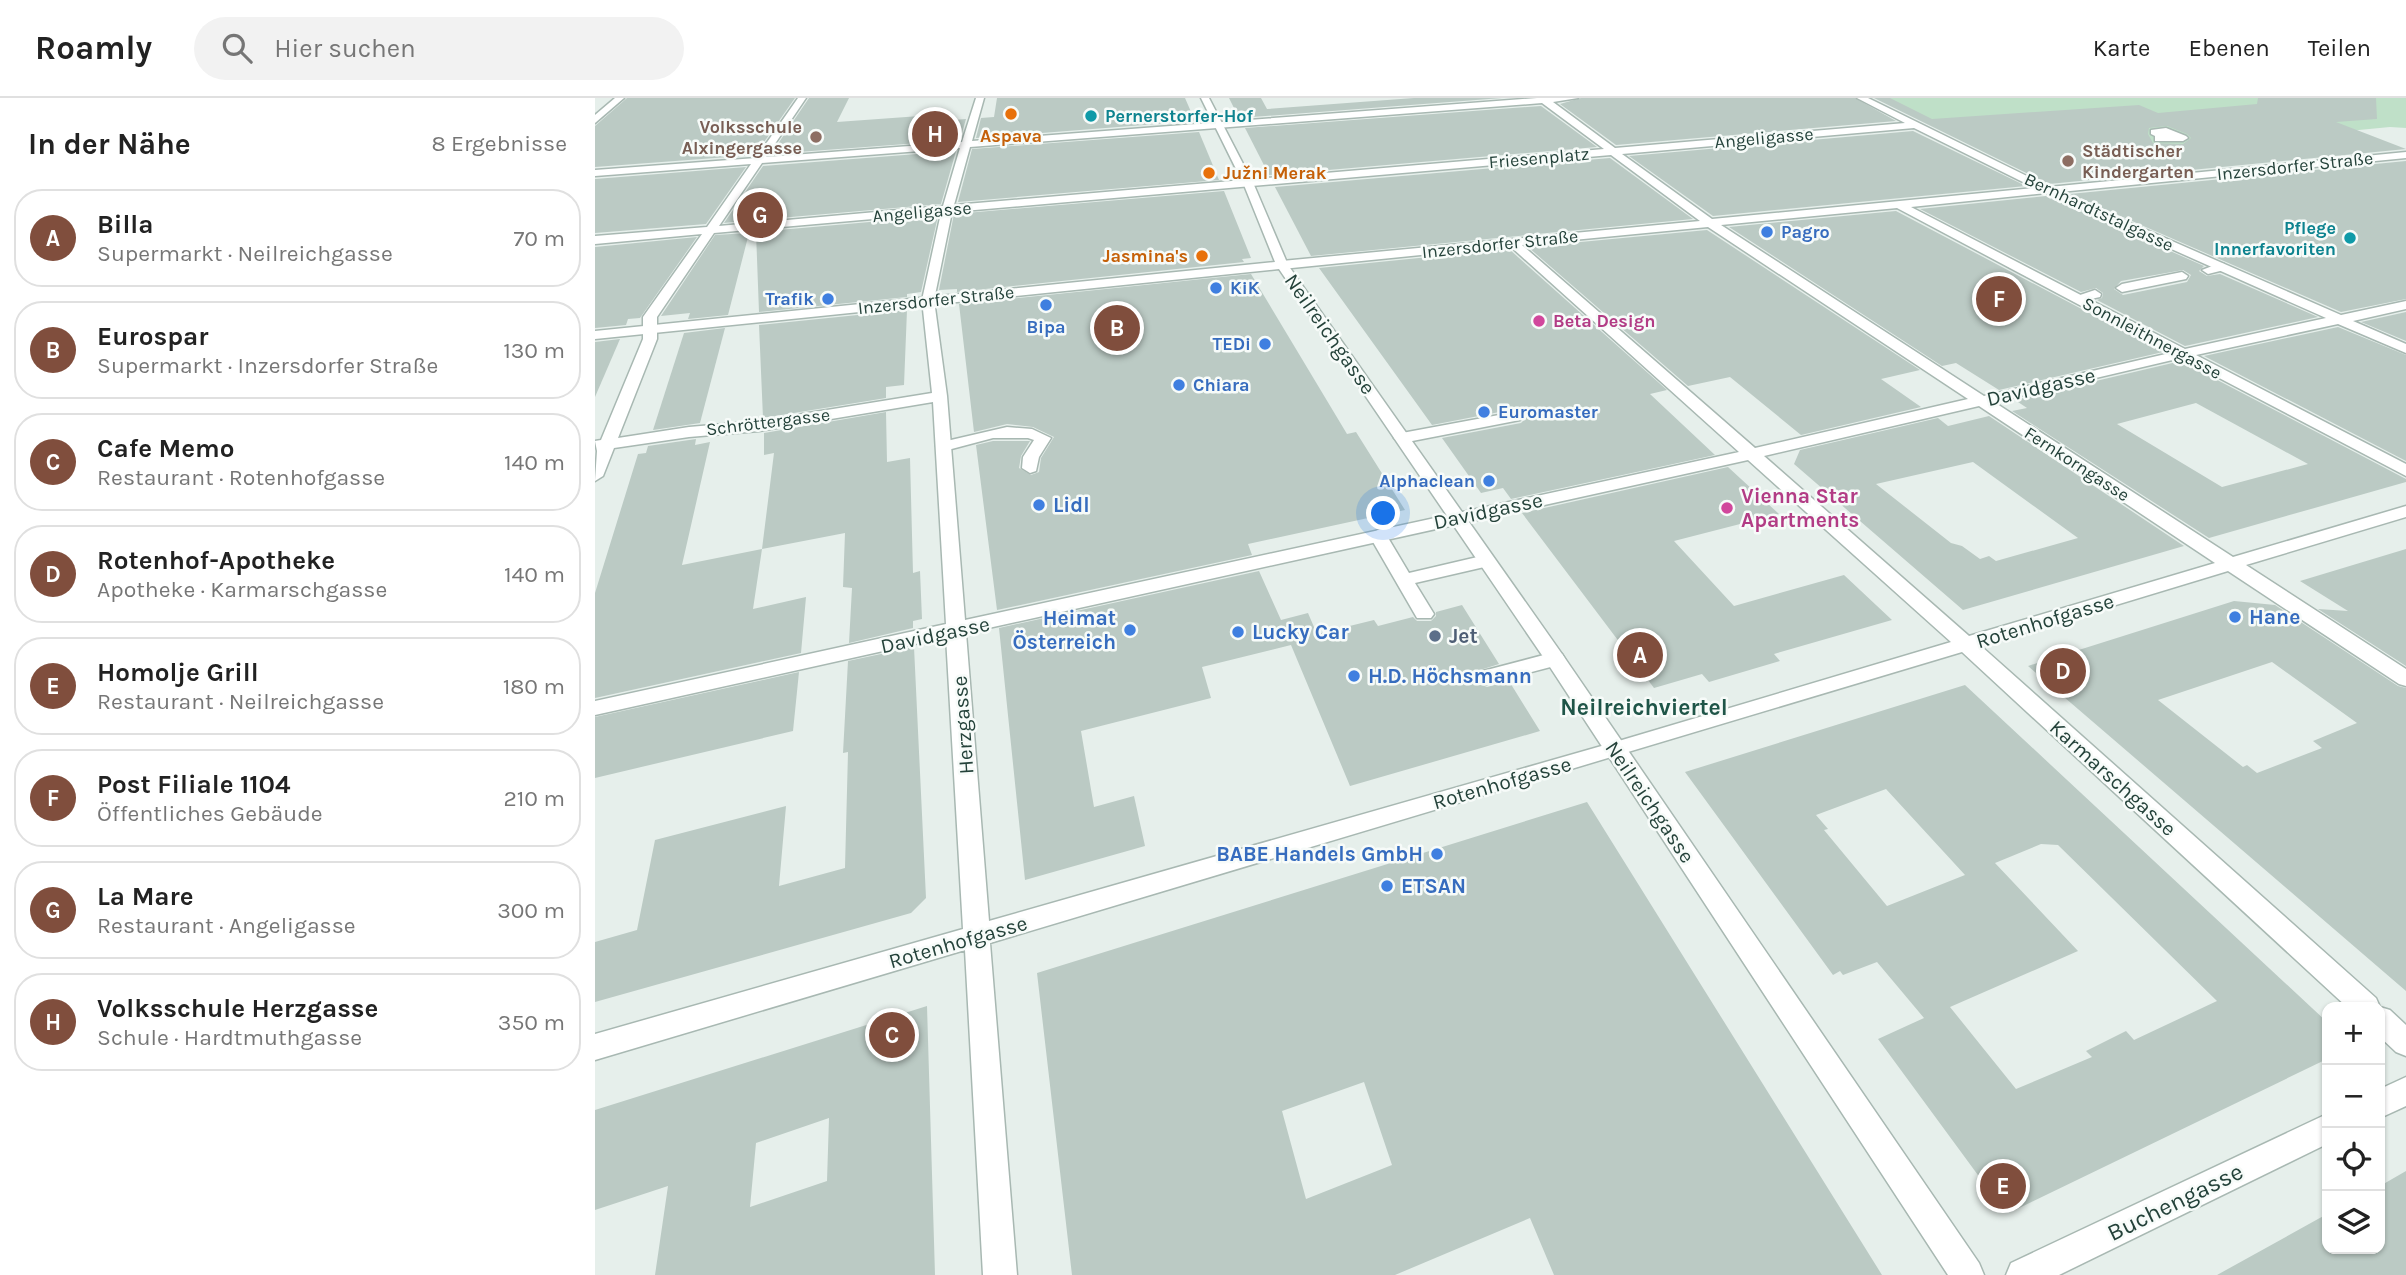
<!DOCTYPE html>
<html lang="de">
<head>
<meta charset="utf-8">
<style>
	body { margin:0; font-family:Karla,sans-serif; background:#f2f2f2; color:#222 }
	.controls { position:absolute; right:21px; bottom:21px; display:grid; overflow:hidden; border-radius:14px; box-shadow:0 2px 5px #0004 }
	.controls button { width:63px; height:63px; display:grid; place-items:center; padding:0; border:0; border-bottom:2px solid #e0e0e0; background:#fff; color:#222; font:35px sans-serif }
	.you { position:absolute; left:789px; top:416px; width:24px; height:24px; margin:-18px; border:5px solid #fff; border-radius:50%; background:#1a73e8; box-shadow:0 0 0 10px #1a73e833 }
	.badge { display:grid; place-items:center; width:46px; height:46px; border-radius:50%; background:#804e3d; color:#fff; font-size:23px; font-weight:700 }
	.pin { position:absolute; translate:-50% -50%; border:4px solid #fff; box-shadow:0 2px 7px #0006 }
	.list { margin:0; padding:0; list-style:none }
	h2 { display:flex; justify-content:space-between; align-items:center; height:91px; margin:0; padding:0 28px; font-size:30px }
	h2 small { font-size:23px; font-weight:400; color:#767676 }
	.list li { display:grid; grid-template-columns:46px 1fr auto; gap:21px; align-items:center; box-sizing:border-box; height:98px; margin:0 14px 14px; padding:0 14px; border:2px solid #e0e0e0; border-radius:28px }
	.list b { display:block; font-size:26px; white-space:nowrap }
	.list p { margin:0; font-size:23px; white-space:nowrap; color:#767676 }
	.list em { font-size:23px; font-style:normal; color:#767676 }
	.icon { flex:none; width:38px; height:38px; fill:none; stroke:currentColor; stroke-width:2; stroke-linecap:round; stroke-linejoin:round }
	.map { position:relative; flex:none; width:1811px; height:1177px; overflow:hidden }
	header { display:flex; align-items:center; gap:42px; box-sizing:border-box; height:98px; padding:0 35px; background:#fff; border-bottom:2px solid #e0e0e0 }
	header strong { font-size:33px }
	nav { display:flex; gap:38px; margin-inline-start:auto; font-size:24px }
	.search { width:490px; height:63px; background:#f2f2f2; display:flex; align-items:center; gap:18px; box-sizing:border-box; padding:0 24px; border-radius:38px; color:#767676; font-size:26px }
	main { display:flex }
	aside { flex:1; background:#fff }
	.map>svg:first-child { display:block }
</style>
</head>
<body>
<header>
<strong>Roamly</strong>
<div class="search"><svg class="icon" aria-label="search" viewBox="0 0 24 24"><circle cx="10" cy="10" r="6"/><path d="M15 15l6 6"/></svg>Hier suchen</div>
<nav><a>Karte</a><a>Ebenen</a><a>Teilen</a></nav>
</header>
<main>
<aside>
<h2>In der Nähe<small>8 Ergebnisse</small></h2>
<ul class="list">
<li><span class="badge">A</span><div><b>Billa</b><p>Supermarkt · Neilreichgasse</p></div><em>70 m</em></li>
<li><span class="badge">B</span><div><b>Eurospar</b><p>Supermarkt · Inzersdorfer Straße</p></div><em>130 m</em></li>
<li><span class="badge">C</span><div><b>Cafe Memo</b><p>Restaurant · Rotenhofgasse</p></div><em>140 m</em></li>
<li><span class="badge">D</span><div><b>Rotenhof-Apotheke</b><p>Apotheke · Karmarschgasse</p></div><em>140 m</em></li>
<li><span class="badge">E</span><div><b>Homolje Grill</b><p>Restaurant · Neilreichgasse</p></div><em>180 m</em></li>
<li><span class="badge">F</span><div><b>Post Filiale 1104</b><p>Öffentliches Gebäude</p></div><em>210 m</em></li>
<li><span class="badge">G</span><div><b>La Mare</b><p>Restaurant · Angeligasse</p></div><em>300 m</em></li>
<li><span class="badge">H</span><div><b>Volksschule Herzgasse</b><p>Schule · Hardtmuthgasse</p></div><em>350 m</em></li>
</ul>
</aside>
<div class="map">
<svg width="1811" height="1177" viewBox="0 0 1811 1177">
	<rect width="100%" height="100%" fill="#e6efeb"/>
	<polygon fill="#bfe0c8" points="1286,0 1811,0 1811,30 1795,29 1534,54 1429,69"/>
	<g fill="#bbcac4" fill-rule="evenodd">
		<polygon points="32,0 200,0 160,57 0,69 0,28"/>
		<polygon points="214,0 254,0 242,24 325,18 322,25 371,21 365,42 176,56"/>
		<polygon points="402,0 590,0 600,23 381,40 386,20 399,19"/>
		<polygon points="634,0 666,0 672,11 819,0 907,0 644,20"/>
		<polygon points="986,0 1260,0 1301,23 1021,47 965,6"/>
		<path d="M1279,0h16l42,21 207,-14 19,8 99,-9 1,-6h118l1,21 -41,3 70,27 -357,35zM1572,28l20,8 4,4 -8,6 -30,-1 -5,-9 1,-6z"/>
		<polygon points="946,8 1002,49 674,77 650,30"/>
		<polygon points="1318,33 1431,88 1118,118 1034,58"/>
		<polygon points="604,34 624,82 363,104 377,51"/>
		<polygon points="361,53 346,106 161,122 160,111 157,122 129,125 168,68"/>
		<polygon points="1015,60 1098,121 716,158 680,89"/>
		<polygon points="1811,63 1811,201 1746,214 1475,96"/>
		<polygon points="151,69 111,126 0,135 0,81"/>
		<polygon points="629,93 656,160 647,161 649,164 362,194 362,191 344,192 359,116"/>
		<path d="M1451,98l158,70 -5,5 8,5 13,-2 98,43 -133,29 -88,-46 5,-2 1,-5 -7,-5 -15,4 -161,-83zM1588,172l8,5 -4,7 -64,13 -9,-6 7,-8z"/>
		<polygon points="1301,113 1568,254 1404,292 1361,265 1347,268 1134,129"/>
		<polygon points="343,118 326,194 312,196 312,199 164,214 161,134"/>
		<polygon points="1112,132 1325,272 1286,281 1326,309 1206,337 1135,279 1093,288 933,149"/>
		<polygon points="154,135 133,217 93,221 95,215 66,218 120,137"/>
		<polygon points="102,139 45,220 33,221 31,227 0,230 0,149"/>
		<polygon points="914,151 1072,292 1055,296 1120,357 916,401 908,390 886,395 847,340 926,325 930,321 929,317 920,311 837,327 724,170"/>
		<polygon points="656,176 752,336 761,334 810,412 653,446 657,457 402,512 381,347 398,343 435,343 426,358 424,370 436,377 444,374 446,360 459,339 438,329 412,326 379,334 364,206"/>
		<polygon points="312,212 309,287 291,289 291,300 168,320 164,227"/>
		<polygon points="1811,214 1811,243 1766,224"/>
		<polygon points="1743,229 1811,257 1811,363 1609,258"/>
		<polygon points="130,230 105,325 58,332 89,235"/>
		<polygon points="25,241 0,299 0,244"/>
		<path d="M1586,263l225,118v3l-197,56 -197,-127 15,-3 -12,-8zM1601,305l88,48 24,13 -86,23 -105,-63z"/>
		<polygon points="291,314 292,364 315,360 318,475 325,473 327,521 318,523 318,530 254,545 257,490 248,489 250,435 167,451 179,355 169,357 169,335"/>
		<path d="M1394,318l195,130 -221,64 -169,-146 6,-14 138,-32 10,8zM1378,364l105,76 -82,23 -7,-5 -9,3 -18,-13 -11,-3 -75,-59z"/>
		<polygon points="101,341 100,347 115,344 87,467 167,451 158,511 211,499 206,555 0,600 0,495 43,356 51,355 53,348"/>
		<polygon points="1133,369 1184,416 1079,443 1139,508 1249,477 1297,522 1179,556 1185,563 1114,584 1107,576 1059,590 927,415"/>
		<polygon points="1811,451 1811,568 1723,511 1753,513 1705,483"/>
		<polygon points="664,473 686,522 713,515 722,536 779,522 783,528 818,519 822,523 836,523 841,518 841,514 867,507 904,566 882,573 879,578 882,585 892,589 914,583 945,633 755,688 696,547 607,569 616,600 486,633 499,709 539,698 550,748 430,782 404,530"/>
		<path d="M1639,503l41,4 123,81 8,2v303l-378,-325zM1677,564l85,61 -44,18 9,7 -65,25 -10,-8 -4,2 -85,-67z"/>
		<polygon points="319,549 331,800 316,815 0,904 0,844 42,832 60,742 191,708 184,788 250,770 253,654 248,655 253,563"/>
		<polygon points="204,574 198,633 0,680 0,619"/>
		<path d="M1370,587l362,337v37l-312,151 -18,-9 -119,-162 46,-21 -47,-56 -34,13 -3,-4 -7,4 -148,-203zM1291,691l79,86 -78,31 -63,-76 4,-1 -12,-14zM1446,746l17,1 159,156 -83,39 -8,-9 -40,20 6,6 -76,32 -66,-82 128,-56 -83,-88z"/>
		<path d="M992,704l295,473h-328l-24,-57 -135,57h-323l-35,-302zM769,984l28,83 -86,34 -24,-88z"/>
		<path d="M332,908l8,269h-280l13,-89 -73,24v-100zM234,1020l-2,63 -77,26 6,-64z"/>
		<polygon points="1811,1073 1811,1177 1622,1177 1732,1116 1732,1151 1785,1151 1785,1088"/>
	</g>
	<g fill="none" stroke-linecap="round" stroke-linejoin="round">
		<g stroke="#a8b8b2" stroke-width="3">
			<g id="service">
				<polygon points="1625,165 1629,166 1629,172 1613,176 1607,172"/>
				<polygon points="1587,174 1593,178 1591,181 1527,194 1521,190 1527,186"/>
				<polygon points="1500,192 1506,196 1505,199 1482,204 1476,200"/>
				<polygon points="920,314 928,319 925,322 807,345 799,340 807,335"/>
				<polygon points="412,329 437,331 456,340 444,359 441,373 435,375 427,370 428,359 439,342 433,340 398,340 349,353 341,348 343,345"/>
				<polygon points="783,432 789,433 814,475 891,457 900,463 898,467 820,485 839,516 836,520 822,520 774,437"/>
				<polygon points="960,554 967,556 970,561 967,566 891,586 884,584 881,579 884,574"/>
			</g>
		</g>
		<g stroke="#a8b8b2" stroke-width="3">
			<polygon id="pedestrian" points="1571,30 1591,38 1593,40 1588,43 1560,43 1560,38 1556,36 1556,32"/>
		</g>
		<g stroke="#a8b8b2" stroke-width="3">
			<g id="minor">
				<polygon points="20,0 29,0 0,25 0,17"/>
				<path d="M203,0h8l-40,59 196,-15 14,-44h8l-12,43 565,-43h41l-25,4 62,46 290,-25 -48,-25h11l181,89 357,-35v6l-346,34 281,123 65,-14v8l-53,12 53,23v9l-68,-29 -142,31 210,109v12l-225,-118 -187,44 239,155 173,-51v11l-160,48 160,104v17l-7,-2 -171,-113 -247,75 395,352 4,9 10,3 16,15v31l-10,-4 -16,-15v-30h-33l-385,-355 -972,291 27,332h-34l-18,-325 -370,110v-26l368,-105 -17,-292 -351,78v-14l351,-77 -13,-222 -174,29 -70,6 -75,11 -11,28 -8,5 2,-30 -2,-10 6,-1 42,-101v-22l59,-83 -107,10v-8l112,-9 44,-63 -156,12v-6l161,-12zM947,5l62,46 -650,56 16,-58zM1319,30l121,60 -323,31 -90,-65zM365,50l-17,58 -224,20 43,-63zM1016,57l89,66 -418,40 -6,4 6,4 228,-23 229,206 -774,168 -18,-224 -13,-96 18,-88zM1451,95l280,125 -141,31 -274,-142zM1302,110l273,145 -186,43 -263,-171zM346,115l-19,87 10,93 -173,28 -70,6 -71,11 39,-99v-22l57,-84zM1113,129l260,172 -213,49 -233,-203zM1384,308l236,157 -246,73 -205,-180zM1153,362l203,182 -339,101 -623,178 -23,-288z"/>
				<polygon points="1811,979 1811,1008 1785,1020 1785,991"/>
				<polygon points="1732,1016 1732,1046 1464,1177 1411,1177 1416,1165"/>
			</g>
		</g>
		<g stroke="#a8b8b2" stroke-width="3">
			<polygon id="tertiary" points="606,0 614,0 659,87 693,167 967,556 1384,1165 1389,1177 1353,1177 953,566 684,171 0,241 0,233 680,164 649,87"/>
		</g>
		<use href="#service" fill="#fff" fill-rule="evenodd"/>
		<use href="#pedestrian" fill="#fff" fill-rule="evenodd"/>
		<use href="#minor" fill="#fff" fill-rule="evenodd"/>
		<use href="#tertiary" fill="#fff" fill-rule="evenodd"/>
	</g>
	<g fill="#e8710a" stroke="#f7fbf9" stroke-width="2.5">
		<circle cx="416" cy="16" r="7"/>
		<circle cx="614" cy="75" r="7"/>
		<circle cx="607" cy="158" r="7"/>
	</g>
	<g fill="#0f9aa8" stroke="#f7fbf9" stroke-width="2.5">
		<circle cx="496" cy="18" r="7"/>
		<circle cx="1755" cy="140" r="7"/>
	</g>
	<g fill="#8d6e63" stroke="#f7fbf9" stroke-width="2.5">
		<circle cx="221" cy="39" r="7"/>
		<circle cx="1473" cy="63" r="7"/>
	</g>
	<g fill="#3f7fe0" stroke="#f7fbf9" stroke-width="2.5">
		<circle cx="1172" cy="134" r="7"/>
		<circle cx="621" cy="190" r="7"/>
		<circle cx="233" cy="201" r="7"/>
		<circle cx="451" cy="207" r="7"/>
		<circle cx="670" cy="246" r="7"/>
		<circle cx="584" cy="287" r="7"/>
		<circle cx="889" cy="314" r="7"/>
		<circle cx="894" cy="383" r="7"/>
		<circle cx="444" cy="407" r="7"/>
		<circle cx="1640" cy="519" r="7"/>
		<circle cx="535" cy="532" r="7"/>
		<circle cx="643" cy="534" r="7"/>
		<circle cx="759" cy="578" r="7"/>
		<circle cx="842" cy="756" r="7"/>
		<circle cx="792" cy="788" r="7"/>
	</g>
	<g fill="#d1479c" stroke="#f7fbf9" stroke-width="2.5">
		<circle cx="944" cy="223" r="7"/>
		<circle cx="1132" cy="410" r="7"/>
	</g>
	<circle fill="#5c6f8a" stroke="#f7fbf9" stroke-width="2.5" cx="840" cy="538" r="7"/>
	<g text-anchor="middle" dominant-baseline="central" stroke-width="5" stroke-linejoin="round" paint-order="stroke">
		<g font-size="18" font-weight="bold" fill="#0d838f" stroke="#f7fbf9" text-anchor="start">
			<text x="510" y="18">Pernerstorfer-Hof</text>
			<text x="1741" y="130" text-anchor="end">Pflege<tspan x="1741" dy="21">Innerfavoriten</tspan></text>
		</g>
		<g font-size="18" font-weight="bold" fill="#785e54" stroke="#f7fbf9" text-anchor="end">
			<text x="207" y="29">Volksschule<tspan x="207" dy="21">Alxingergasse</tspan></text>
			<text x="1487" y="53" text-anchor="start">Städtischer<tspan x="1487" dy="21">Kindergarten</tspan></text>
		</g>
		<g font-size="18" font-weight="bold" fill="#c56008" stroke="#f7fbf9">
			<text x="416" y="38">Aspava</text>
			<text x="628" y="75" text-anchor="start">Južni Merak</text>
			<text x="593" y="158" text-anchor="end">Jasmina's</text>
		</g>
		<g font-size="18" fill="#24423a" stroke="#f7fbf9">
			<text transform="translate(1169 40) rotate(-5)">Angeligasse</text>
			<text transform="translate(944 60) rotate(-5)">Friesenplatz</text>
			<text transform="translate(1700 68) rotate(-6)">Inzersdorfer Straße</text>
			<text transform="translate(327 114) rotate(-5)">Angeligasse</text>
			<text transform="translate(1504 114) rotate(25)">Bernhardtstalgasse</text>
			<text transform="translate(905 146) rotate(-6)">Inzersdorfer Straße</text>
			<text transform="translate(341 202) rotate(-6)">Inzersdorfer Straße</text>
			<text transform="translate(1557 240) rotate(28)">Sonnleithnergasse</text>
			<text transform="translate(173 324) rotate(-7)">Schröttergasse</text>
			<text transform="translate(1482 366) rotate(33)">Fernkorngasse</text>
		</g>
		<g font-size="18" font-weight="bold" fill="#366cbe" stroke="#f7fbf9" text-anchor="start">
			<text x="1186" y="134">Pagro</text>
			<text x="635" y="190">KiK</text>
			<text x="219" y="201" text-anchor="end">Trafik</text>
			<text x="451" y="229" text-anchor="middle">Bipa</text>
			<text x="656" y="246" text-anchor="end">TEDi</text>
			<text x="598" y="287">Chiara</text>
			<text x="903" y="314">Euromaster</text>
			<text x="880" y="383" text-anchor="end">Alphaclean</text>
		</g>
		<g font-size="18" font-weight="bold" fill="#b23c85" stroke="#f7fbf9" text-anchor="start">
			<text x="958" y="223">Beta Design</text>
		</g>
		<g font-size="21" fill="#24423a" stroke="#f7fbf9">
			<text transform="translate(735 236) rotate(55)">Neilreichgasse</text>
			<text transform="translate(1446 289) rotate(-13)">Davidgasse</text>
			<text transform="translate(893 413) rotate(-12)">Davidgasse</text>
			<text transform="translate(1450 523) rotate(-17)">Rotenhofgasse</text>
			<text transform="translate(340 537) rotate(-12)">Davidgasse</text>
			<text transform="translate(368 627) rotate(-94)">Herzgasse</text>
			<text transform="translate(1518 680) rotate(42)">Karmarschgasse</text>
			<text transform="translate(907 685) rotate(-16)">Rotenhofgasse</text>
			<text transform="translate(1055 704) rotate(56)">Neilreichgasse</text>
			<text transform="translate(363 844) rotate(-16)">Rotenhofgasse</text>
		</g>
		<g font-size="21" font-weight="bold" fill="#b23c85" stroke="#f7fbf9" text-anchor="start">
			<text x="1146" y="398">Vienna Star<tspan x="1146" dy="24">Apartments</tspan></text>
		</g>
		<g font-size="21" font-weight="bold" fill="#366cbe" stroke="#f7fbf9" text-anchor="start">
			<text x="458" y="407">Lidl</text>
			<text x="1654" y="519">Hane</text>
			<text x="521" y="520" text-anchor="end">Heimat<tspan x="521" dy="24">Österreich</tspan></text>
			<text x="657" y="534">Lucky Car</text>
			<text x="773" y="578">H.D. Höchsmann</text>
			<text x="828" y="756" text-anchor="end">BABE Handels GmbH</text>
			<text x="806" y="788">ETSAN</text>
		</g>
		<g font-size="21" font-weight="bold" fill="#4e5e75" stroke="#f7fbf9" text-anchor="start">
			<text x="854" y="538">Jet</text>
		</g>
		<g font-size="23" font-weight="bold" fill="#1f5548" stroke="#f7fbf9">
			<text x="1049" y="609">Neilreichviertel</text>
		</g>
		<g font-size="24" fill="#24423a" stroke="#f7fbf9">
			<text transform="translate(1580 1104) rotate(-26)">Buchengasse</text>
		</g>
	</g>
</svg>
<div class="controls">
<button>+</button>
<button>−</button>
<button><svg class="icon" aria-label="locate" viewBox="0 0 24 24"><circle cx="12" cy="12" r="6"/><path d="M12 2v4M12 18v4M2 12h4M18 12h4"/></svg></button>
<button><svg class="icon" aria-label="layers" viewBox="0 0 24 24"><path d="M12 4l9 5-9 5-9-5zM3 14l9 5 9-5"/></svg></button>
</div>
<div class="you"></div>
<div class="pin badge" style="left:1045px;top:557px">A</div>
<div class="pin badge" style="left:522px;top:230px">B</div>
<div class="pin badge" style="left:297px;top:937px">C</div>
<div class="pin badge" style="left:1468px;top:573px">D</div>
<div class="pin badge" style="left:1408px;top:1088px">E</div>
<div class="pin badge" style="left:1404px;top:201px">F</div>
<div class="pin badge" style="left:165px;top:117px">G</div>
<div class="pin badge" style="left:340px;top:36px">H</div>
</div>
</main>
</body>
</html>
